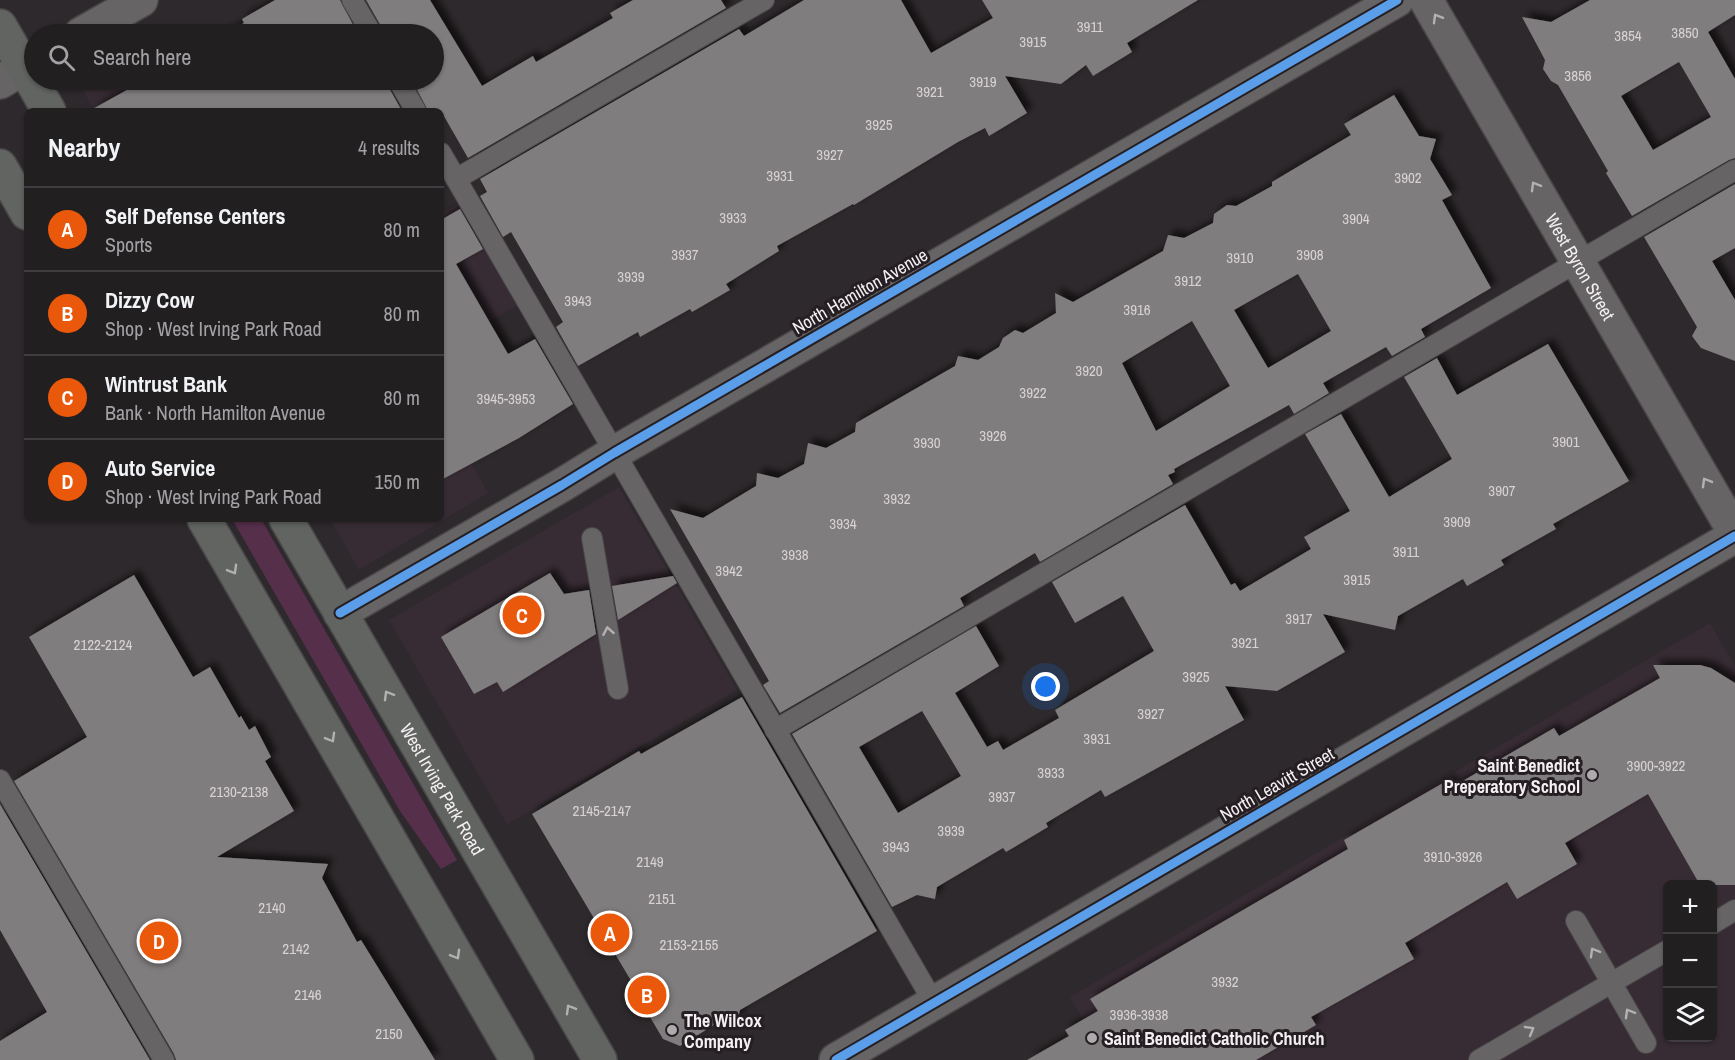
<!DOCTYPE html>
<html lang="en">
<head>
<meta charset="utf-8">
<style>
	body { margin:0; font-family:"Archivo Narrow",sans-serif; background:#2e2c2e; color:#f1f3f6 }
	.controls { position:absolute; right:18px; bottom:18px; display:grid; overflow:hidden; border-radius:9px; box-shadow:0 2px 4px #0004 }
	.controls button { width:54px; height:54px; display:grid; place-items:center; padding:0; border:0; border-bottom:2px solid #3f3d3f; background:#221f21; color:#f1f3f6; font:30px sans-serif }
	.you { position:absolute; left:1046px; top:687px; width:21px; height:21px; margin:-15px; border:4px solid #fff; border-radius:50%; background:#1a73e8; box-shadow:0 0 0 9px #1a73e833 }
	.badge { display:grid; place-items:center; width:39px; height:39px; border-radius:50%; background:#ea580c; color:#fff; font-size:20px; font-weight:700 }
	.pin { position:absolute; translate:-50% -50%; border:3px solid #fff; box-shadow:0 2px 6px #0006 }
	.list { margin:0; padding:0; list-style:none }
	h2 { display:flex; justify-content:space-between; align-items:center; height:78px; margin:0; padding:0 24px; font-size:26px }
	h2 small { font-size:20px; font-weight:400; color:#a2a2a5 }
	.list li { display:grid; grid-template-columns:39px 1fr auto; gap:18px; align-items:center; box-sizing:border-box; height:84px; padding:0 24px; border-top:2px solid #3f3d3f }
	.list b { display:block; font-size:22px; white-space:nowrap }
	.list p { margin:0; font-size:20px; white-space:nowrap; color:#a2a2a5 }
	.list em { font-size:20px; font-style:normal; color:#a2a2a5 }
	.icon { flex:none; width:33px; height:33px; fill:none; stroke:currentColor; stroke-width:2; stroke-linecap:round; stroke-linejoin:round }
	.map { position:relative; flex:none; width:1735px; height:1060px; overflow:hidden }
	.search { position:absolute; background:#221f21; box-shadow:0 2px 4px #0004; left:24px; top:24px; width:420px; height:66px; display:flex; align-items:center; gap:15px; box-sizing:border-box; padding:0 21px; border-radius:33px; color:#a2a2a5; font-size:22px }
	.panel { position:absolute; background:#221f21; box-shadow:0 2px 4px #0004; left:24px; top:108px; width:420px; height:414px; border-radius:9px }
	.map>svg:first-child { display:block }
</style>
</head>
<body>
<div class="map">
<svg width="1735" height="1060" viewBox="0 0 1735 1060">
	<defs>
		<filter id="shadow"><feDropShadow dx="5.5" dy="-5.5" stdDeviation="3" flood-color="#0009"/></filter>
	</defs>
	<rect width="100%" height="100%" fill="#2e292c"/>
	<g fill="#382c34" fill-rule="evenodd">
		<polygon points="77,80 161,80 179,111 95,111"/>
		<polygon points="460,203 518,305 441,349 441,214"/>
		<polygon points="441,410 488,493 359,570 330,519 441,519"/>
		<polygon points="619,487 737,690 507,824 389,620"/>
		<path d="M1710,623l25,43v394h-629l-36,-63zM1668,884h44v154h-44z"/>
	</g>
	<polygon fill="#562f4b" points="232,519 261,519 457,860 441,869 400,811"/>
	<g fill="#807d7e" fill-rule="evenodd" filter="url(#shadow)">
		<polygon points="275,0 340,0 358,34 223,34 244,23 242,19"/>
		<polygon points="366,0 430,0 482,86 533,56 536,62 613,18 610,13 633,0 721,0 726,8 468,158 441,111 428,111 412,80 434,80 434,34 384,34 382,28"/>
		<polygon points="804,0 901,0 931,53 993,18 982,0 1198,0 1127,43 1132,52 1093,76 1086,65 1061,84 1005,76 1027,113 989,136 985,128 958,142 854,205 853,204 777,246 779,251 726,284 730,290 692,312 690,309 640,337 638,332 578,366 556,327 563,322 511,232 503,237 480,196 487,192 480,179 739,29 744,36"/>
		<path d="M1590,0h145v15l-27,17 27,47v79l-6,2 -97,56 -26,-43 2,-2 -50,-86 -7,-4 -8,-12 2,-9 -23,-43 29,5zM1679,62l32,55 -58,33 -32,-54z"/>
		<polygon points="145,80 386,80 388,86 402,111 89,111"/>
		<path d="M1394,95l25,41 17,3 -6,20 22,36 -10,5 49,88 -70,41 4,8 -33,19 -6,-9 -63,36 6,10 -35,21 -5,-9 -115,64 1,3 -7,3 5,9 -133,78 -5,-9 -75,45 4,8 -184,107 -17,-28 6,-4 -99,-172 33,9 53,-32 1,-13 21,5 26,-14 4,-21 18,5 29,-16 1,-9 99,-57 3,-10 20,4 21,-13 4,-9 12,-8 8,3 33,-20 -1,-20 18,9 90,-51 5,-16 16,3 29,-15 1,-9 13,-9 9,1 36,-20v-4l79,-47 -7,-11zM1298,274l33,57 -63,37 -34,-58zM1192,321l38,65 -74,45 -34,-68z"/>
		<polygon points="1735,184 1735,248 1712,261 1735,300 1735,361 1701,348 1692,336 1697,327 1644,237"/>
		<polygon points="460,209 483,249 456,264 508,354 535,339 573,404 519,438 441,480 441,220"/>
		<path d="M1548,344l81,137 -76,43 3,5 -55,31 3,5 -37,21 -4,-7 -65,37 -3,14 -72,-16 22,38 -68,39 -52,-5 19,34 -139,77 -4,-7 -55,33 2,4 -42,25 -3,-4 -66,39 -2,12 -18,-4 -25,12 -100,-173 184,-108 23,40 -44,27 32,54 11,-6 5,9 56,-32 -4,-8 99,-59 -31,-55 -48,27 -23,-41 133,-77 46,80 4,-2 5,8 71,-42 -7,-12 46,-26 -45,-77 36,-20 48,83 63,-38 -48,-82 33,-19 20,37zM922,711l39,65 -63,37 -39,-66z"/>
		<polygon points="550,573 564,594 589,590 596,634 503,692 497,682 474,694 441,637"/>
		<polygon points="134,575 193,677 210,667 239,718 241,716 249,730 255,726 271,757 265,761 294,811 217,857 328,864 322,878 357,942 361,940 435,1060 176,1060 174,1054 14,781 87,737 29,637"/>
		<polygon points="673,576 677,583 618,620 612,586"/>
		<polygon points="1653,665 1700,665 1711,668 1735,683 1735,885 1700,885 1648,794 1565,843 1577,864 1517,899 1507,882 1405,943 1414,959 1311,1017 1316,1025 1256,1060 1027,1060 1069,1036 1065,1030 1098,1011 1090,999 1348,849 1344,840 1450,779 1454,786 1554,728 1559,736 1660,678"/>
		<polygon points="742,697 877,931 740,1010 738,1018 723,1027 714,1025 680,1046 663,1039 647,1012 649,1011 532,814 639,751 641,754"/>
		<polygon points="0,804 150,1060 0,1060 0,1041 47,1012 0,930"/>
	</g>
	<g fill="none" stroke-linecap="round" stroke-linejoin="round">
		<g stroke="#4a4749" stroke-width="22">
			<g id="lane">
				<polyline points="352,0 372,34"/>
				<polyline points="398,80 416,111"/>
				<polyline points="441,153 934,1003"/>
				<polyline points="456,179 764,0"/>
				<polyline points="592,538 618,689"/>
				<polyline points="775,730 1735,170"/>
				<polyline points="0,780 164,1060"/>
				<polyline points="1576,921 1646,1043"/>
				<polyline points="1712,924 1735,910"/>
				<polyline points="1479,1060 1668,950"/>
			</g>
		</g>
		<g stroke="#4a4749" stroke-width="36">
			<g id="street">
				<path id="s1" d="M1426,0l309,533"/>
				<polyline points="81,34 141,0"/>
				<polyline points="0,82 34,62"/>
				<polyline points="340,613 562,485 614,453 1397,0"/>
				<polyline points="836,1060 1735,536"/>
			</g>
		</g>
		<g stroke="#4a4749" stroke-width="36">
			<g id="primary">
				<polyline points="0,26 49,111"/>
				<polyline points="0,166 27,213"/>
				<polyline points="204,519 517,1060"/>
				<path id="s2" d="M286,519l314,541"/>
			</g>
		</g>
		<use href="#lane" stroke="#666465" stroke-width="20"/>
		<use href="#street" stroke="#666465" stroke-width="33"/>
		<use href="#primary" stroke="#616461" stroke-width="33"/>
		<g stroke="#251f23" stroke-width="13">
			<g id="cycleway">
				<polyline points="340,613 562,485 614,453 1397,0"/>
				<polyline points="836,1060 1735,536"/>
			</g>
		</g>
		<use href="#cycleway" stroke="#5a9eea" stroke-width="9"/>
	</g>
	<defs><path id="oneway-chevron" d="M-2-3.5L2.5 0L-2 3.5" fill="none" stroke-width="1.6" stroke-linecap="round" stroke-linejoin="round" transform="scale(1.5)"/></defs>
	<g stroke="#b4b0b3">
		<use href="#oneway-chevron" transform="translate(1437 18) rotate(-120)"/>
		<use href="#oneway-chevron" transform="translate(1535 186) rotate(-120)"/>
		<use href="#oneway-chevron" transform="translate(1706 482) rotate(-120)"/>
		<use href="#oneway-chevron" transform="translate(608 631) rotate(-100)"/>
		<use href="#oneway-chevron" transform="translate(1594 952) rotate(-120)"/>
		<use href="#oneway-chevron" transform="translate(1629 1013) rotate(-120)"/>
		<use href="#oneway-chevron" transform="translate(1530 1030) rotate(-30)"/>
	</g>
	<g stroke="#b2b0b1">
		<use href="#oneway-chevron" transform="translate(233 570) rotate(60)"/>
		<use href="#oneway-chevron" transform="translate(388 695) rotate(-120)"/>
		<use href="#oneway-chevron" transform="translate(331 738) rotate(60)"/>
		<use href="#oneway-chevron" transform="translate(456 955) rotate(60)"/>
		<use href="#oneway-chevron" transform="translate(570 1009) rotate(-120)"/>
	</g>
	<g fill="#afaaad" stroke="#251f23" stroke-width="2">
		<circle cx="1592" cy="775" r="6"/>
		<circle cx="672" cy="1030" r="6"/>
		<circle cx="1092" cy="1038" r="6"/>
	</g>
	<g text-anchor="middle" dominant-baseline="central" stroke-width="6" stroke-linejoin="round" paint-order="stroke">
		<g font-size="15" fill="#d7d2d5">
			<text x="1090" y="26">3911</text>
			<text x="1685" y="32">3850</text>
			<text x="1628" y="35">3854</text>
			<text x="1033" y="41">3915</text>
			<text x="1578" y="75">3856</text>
			<text x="983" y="81">3919</text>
			<text x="930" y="91">3921</text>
			<text x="879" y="124">3925</text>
			<text x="830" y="154">3927</text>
			<text x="780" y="175">3931</text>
			<text x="1408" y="177">3902</text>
			<text x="733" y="217">3933</text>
			<text x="1356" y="218">3904</text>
			<text x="685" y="254">3937</text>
			<text x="1310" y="254">3908</text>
			<text x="1240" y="257">3910</text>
			<text x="631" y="276">3939</text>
			<text x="1188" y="280">3912</text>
			<text x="578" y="300">3943</text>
			<text x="1137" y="309">3916</text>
			<text x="1089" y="370">3920</text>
			<text x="1033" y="392">3922</text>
			<text x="506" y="398">3945-3953</text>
			<text x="993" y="435">3926</text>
			<text x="1566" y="441">3901</text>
			<text x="927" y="442">3930</text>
			<text x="1502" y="490">3907</text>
			<text x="897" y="498">3932</text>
			<text x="1457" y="521">3909</text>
			<text x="843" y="523">3934</text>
			<text x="1406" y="551">3911</text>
			<text x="795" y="554">3938</text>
			<text x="729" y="570">3942</text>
			<text x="1357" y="579">3915</text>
			<text x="1299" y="618">3917</text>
			<text x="1245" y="642">3921</text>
			<text x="103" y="644">2122-2124</text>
			<text x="1196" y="676">3925</text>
			<text x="1151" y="713">3927</text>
			<text x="1097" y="738">3931</text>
			<text x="1656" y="765">3900-3922</text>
			<text x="1051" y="772">3933</text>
			<text x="239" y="791">2130-2138</text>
			<text x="1002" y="796">3937</text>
			<text x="602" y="810">2145-2147</text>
			<text x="951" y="830">3939</text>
			<text x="896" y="846">3943</text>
			<text x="1453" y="856">3910-3926</text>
			<text x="650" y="861">2149</text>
			<text x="662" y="898">2151</text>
			<text x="272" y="907">2140</text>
			<text x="689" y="944">2153-2155</text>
			<text x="296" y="948">2142</text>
			<text x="1225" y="981">3932</text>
			<text x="308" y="994">2146</text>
			<text x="1139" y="1014">3936-3938</text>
			<text x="389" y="1033">2150</text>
		</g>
		<g font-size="18" fill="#f4eff2" stroke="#251f23">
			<text stroke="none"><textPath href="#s1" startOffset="308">West Byron Street</textPath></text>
			<text transform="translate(860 291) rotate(-30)">North Hamilton Avenue</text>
			<text transform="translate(1277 784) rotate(-30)">North Leavitt Street</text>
			<text stroke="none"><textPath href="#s2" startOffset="312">West Irving Park Road</textPath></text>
		</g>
		<g font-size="18" font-weight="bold" fill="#f4eff2" stroke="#251f23" text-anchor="start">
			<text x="1580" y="765" text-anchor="end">Saint Benedict<tspan x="1580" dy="21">Preperatory School</tspan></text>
			<text x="684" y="1020">The Wilcox<tspan x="684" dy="21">Company</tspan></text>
			<text x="1104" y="1038">Saint Benedict Catholic Church</text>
		</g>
	</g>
</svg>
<div class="controls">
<button>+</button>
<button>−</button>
<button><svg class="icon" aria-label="layers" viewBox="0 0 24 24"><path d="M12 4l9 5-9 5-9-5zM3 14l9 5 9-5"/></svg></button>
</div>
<div class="you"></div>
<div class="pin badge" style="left:610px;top:933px">A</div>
<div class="pin badge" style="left:647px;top:995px">B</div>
<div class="pin badge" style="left:522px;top:615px">C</div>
<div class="pin badge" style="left:159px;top:941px">D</div>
<div class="search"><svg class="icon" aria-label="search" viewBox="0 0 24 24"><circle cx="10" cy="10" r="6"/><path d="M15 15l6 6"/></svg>Search here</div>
<section class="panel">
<h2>Nearby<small>4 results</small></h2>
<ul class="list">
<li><span class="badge">A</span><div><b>Self Defense Centers</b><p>Sports</p></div><em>80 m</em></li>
<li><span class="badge">B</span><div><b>Dizzy Cow</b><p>Shop · West Irving Park Road</p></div><em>80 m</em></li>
<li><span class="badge">C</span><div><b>Wintrust Bank</b><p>Bank · North Hamilton Avenue</p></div><em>80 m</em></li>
<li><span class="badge">D</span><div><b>Auto Service</b><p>Shop · West Irving Park Road</p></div><em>150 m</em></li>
</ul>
</section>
</div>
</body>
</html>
